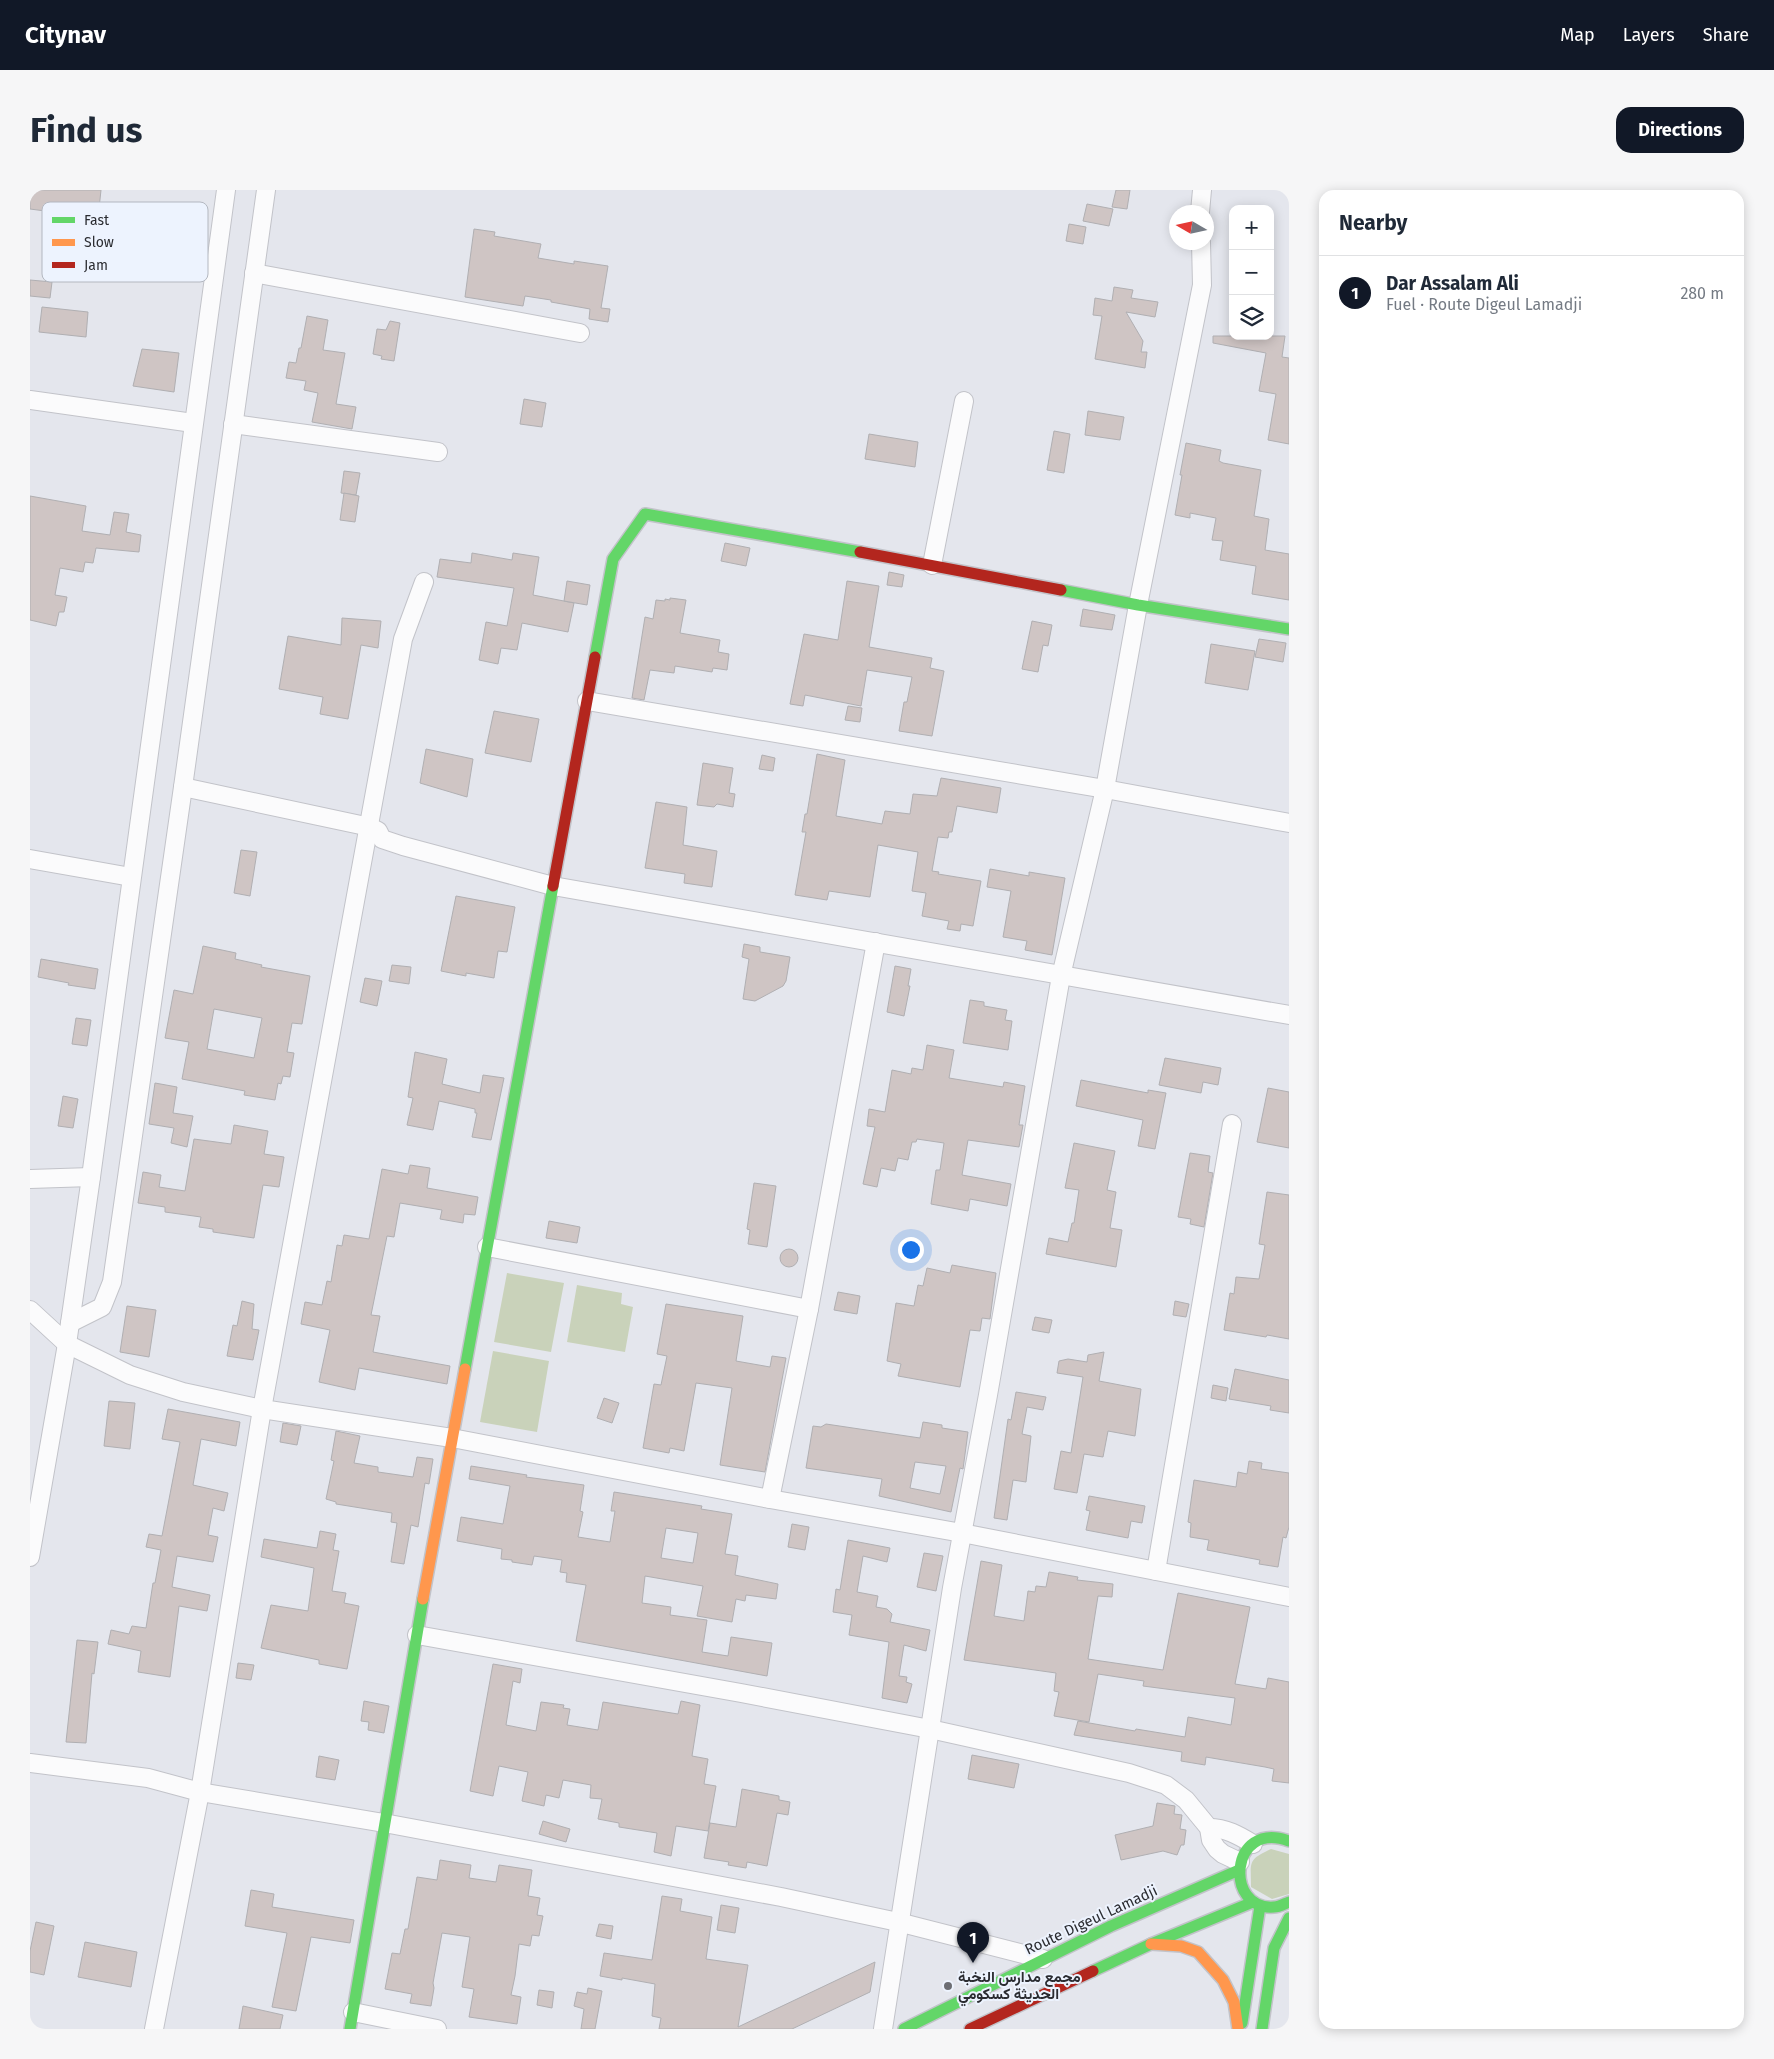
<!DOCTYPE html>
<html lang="en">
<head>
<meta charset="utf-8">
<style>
	body { margin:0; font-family:"Fira Sans",Vazirmatn,sans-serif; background:#f6f6f7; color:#1f2937 }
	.controls { position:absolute; right:15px; top:15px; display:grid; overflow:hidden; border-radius:10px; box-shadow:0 2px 12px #0003 }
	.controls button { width:45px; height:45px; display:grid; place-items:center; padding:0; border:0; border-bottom:1px solid #e0e1e3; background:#fff; color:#1f2937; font:25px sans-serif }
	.compass { position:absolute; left:1139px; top:15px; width:45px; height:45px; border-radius:50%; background:#fff; box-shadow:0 2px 12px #0003; rotate:279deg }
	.you { position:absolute; left:880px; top:1059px; width:18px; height:18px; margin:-12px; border:4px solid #fff; border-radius:50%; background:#1a73e8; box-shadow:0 0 0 8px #1a73e833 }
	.badge { display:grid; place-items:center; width:32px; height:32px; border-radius:50%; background:#111827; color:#fff; font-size:16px; font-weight:700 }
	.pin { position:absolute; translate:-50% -41px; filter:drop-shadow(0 1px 2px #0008) }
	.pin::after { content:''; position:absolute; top:26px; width:18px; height:15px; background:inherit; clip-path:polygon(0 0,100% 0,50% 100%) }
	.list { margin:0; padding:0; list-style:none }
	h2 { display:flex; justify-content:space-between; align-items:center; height:65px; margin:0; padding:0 20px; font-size:21px }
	h2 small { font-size:16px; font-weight:400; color:#747a83 }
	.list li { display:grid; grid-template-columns:32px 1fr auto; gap:15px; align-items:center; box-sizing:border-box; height:75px; padding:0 20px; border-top:1px solid #e0e1e3 }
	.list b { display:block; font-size:19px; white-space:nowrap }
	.list p { margin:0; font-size:16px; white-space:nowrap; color:#747a83 }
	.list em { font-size:16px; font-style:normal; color:#747a83 }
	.icon { flex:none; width:28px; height:28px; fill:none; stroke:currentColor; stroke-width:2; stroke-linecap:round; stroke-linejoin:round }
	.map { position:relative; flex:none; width:1259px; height:1839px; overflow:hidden; border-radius:15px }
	header { display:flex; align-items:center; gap:30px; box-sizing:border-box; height:70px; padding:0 25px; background:#111827; color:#fff }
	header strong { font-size:24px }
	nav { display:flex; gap:28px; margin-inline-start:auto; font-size:18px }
	.intro { display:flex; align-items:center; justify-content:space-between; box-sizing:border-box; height:120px; padding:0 30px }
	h1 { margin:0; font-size:35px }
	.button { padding:12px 22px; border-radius:15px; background:#111827; color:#fff; font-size:18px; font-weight:700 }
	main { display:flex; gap:30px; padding:0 30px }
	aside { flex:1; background:#fff; border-radius:15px; box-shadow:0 2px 12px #0003 }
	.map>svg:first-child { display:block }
</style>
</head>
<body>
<header>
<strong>Citynav</strong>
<nav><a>Map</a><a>Layers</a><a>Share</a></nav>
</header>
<div class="intro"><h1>Find us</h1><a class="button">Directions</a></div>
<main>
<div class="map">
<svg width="1259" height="1839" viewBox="0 0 1259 1839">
	<rect width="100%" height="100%" fill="#e4e6ed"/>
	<g fill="#c9d2ba">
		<polygon points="477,1083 534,1093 521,1162 464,1152"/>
		<polygon points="547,1095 592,1103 591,1114 603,1117 595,1162 537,1152"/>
		<polygon points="463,1161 519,1171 507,1242 450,1232"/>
		<path d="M1241,1659l18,5v40l-17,5 -21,-12c0,-25 -4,-27 20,-38z"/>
	</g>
	<g fill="#cfc5c4" stroke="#b0afb2" fill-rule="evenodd">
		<polygon points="0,0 71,0 68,28 0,19"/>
		<polygon points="1086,0 1100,0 1097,19 1082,17"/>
		<polygon points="1057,14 1083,19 1079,36 1053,31"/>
		<polygon points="1039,34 1056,37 1053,54 1036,51"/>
		<polygon points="444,39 465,42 464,46 511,54 508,68 544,74 544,71 578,76 571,118 580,119 578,132 559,129 560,119 521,112 521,110 495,106 493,116 435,107"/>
		<polygon points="0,90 22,92 20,108 0,106"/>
		<polygon points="1084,97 1103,100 1101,108 1128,112 1125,127 1096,122 1113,151 1111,162 1117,162 1115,178 1065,169 1072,126 1063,125 1065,108 1082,111"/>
		<polygon points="12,117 58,122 56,147 9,142"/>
		<polygon points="277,126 298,130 293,160 315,163 306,214 326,217 322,239 282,232 288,203 274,200 276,191 256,188 259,172 266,173 269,158 271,158"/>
		<polygon points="360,131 370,133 364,171 351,169 352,166 343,164 347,139 356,140"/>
		<polygon points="1183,146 1255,146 1252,167 1259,168 1259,254 1238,250 1246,204 1229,201 1236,163 1183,153"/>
		<polygon points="112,159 149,163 144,202 103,196"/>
		<polygon points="494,209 516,213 512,237 490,234"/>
		<polygon points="1058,221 1094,227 1090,250 1055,245"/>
		<polygon points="1024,241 1040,244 1034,283 1017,280"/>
		<polygon points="839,244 888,252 885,277 835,269"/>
		<polygon points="1156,253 1191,260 1189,271 1193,273 1231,280 1224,326 1239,329 1235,360 1259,364 1259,410 1222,404 1226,376 1190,370 1193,351 1182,350 1186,328 1160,323 1160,328 1145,325 1152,285 1150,285"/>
		<polygon points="314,281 330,283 326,305 311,303"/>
		<polygon points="314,303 329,306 325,332 310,330"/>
		<polygon points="0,306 56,316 52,341 80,345 84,322 99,324 96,342 111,345 109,362 66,358 63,373 55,372 53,382 30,378 25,405 37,407 34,422 29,422 26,436 0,430"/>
		<polygon points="695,353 720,358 716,376 691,371"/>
		<polygon points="442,363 482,370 483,363 509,367 503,405 544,413 538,442 492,433 487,460 471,458 468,474 449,470 456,432 477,436 484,398 407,387 410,369 441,373"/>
		<polygon points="859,382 874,385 872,397 857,395"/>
		<polygon points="537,391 560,395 557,415 534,411"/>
		<polygon points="817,391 849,396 839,457 902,468 900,478 914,481 902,546 869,541 874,512 877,512 882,487 837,480 831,516 775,505 773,516 760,514 774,444 808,450"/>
		<polygon points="640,408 656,410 650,443 690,450 688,462 699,464 697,480 683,478 682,482 645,476 644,483 620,480 614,510 602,508 615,427 623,429 626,410 635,411 635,409 640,410"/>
		<polygon points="1053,419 1085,425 1082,440 1050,436"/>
		<polygon points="312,428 351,431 348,458 331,455 318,529 290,524 293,507 249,499 258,446 311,455"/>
		<polygon points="1002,431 1022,435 1018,456 1013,455 1008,482 992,479"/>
		<polygon points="1229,449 1256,453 1253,472 1225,467"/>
		<polygon points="1181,454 1225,461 1218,500 1175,493"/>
		<polygon points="818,516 832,518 830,532 815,530"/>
		<polygon points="464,521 509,529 501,572 455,563"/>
		<polygon points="396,559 443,569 437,607 390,593"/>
		<polygon points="787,564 815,570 806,626 852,634 855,621 880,624 883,604 907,606 911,588 971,598 967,623 927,616 922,642 919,642 918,648 908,647 902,681 909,682 908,684 951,691 943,736 931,734 930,741 917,739 919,731 892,726 896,703 882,701 888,662 848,655 840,707 799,701 797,710 765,705 776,642 772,642 775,624 777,624"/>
		<polygon points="732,565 745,568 743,581 729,579"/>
		<polygon points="673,573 703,578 699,603 705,604 703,617 687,614 684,617 667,615"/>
		<polygon points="626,612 657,617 653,655 687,661 682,697 654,693 655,684 615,678"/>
		<polygon points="211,660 227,662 220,706 204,703"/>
		<polygon points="960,679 999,686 999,682 1035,688 1022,765 995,760 997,751 973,747 981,701 957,697"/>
		<polygon points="426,706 485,717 477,762 468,761 464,788 436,783 436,786 411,781"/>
		<polygon points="714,754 730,757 730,762 760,767 756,791 753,796 725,811 713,809 719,769 712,767"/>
		<path d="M173,756l33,7 -1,6 27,6 -1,2 49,9 -8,48 -10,-1 -5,29 7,1 -4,24 -7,-1 -2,8 -3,-1 -3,17 -31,-5 1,-4 -63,-12 7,-37 -24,-4 9,-48 19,4zM184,819l48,9 -8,40 -47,-9z"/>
		<polygon points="11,769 68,779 65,799 38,795 39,793 8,787"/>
		<polygon points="362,775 381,777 379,794 359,791"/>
		<polygon points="865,776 881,779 878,796 880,796 874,826 857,822"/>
		<polygon points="335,788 352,791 347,816 330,812"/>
		<polygon points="940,810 954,812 954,816 977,820 975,830 982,831 978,860 933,853"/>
		<polygon points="46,828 61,830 57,856 42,854"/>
		<polygon points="897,855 924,860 919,888 973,897 974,892 995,896 989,935 993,935 989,957 938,950 932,985 981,994 977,1016 940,1009 938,1021 901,1014 906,980 910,980 914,953 887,949 886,952 882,952 878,970 868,968 865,981 851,978 847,997 833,994 845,937 837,936 839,919 855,922 862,880 881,884 882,878 893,880"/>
		<polygon points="385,862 417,869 412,894 450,903 453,885 474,888 461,950 442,947 447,923 445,923 445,919 409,911 403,940 377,935 383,908 378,907"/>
		<polygon points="1135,868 1191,878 1188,895 1173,892 1171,903 1129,895"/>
		<polygon points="1051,890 1118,903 1118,900 1136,903 1125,959 1108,956 1113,930 1046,916"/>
		<polygon points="125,893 147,897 143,923 163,926 157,957 141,953 144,938 119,934"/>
		<polygon points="1238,898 1259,902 1259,958 1227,952"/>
		<polygon points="33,906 48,909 43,938 28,936"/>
		<polygon points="204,935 238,941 234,964 254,967 249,997 233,995 224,1048 183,1042 183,1039 169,1037 171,1027 135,1022 135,1017 108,1013 113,982 131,985 129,997 155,1001 164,949 201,954"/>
		<polygon points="1044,953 1085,961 1077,1000 1086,1002 1080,1038 1092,1040 1086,1077 1016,1064 1019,1048 1038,1052 1042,1033 1044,1033 1049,1000 1035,998"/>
		<polygon points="1160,963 1180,966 1178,982 1183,983 1174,1037 1160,1034 1161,1029 1148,1027"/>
		<polygon points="380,975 400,978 397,998 448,1007 445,1025 434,1024 433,1033 410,1029 412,1020 370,1013 364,1047 357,1046 341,1125 350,1126 343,1162 420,1176 417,1194 329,1178 325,1200 289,1192 300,1140 271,1134 275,1112 292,1115 297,1091 301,1092 307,1055 312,1056 314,1045 339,1049 352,979 378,984"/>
		<polygon points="724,993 746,996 737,1057 718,1054 720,1040 717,1039"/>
		<polygon points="1237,1002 1259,1005 1259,1149 1237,1145 1236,1147 1194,1140 1200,1103 1204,1104 1206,1087 1229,1089 1235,1055 1229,1054"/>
		<polygon points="519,1031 550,1037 547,1053 516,1048"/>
		<circle cx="759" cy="1068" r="9"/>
		<polygon points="922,1075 966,1083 960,1129 952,1128 950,1141 940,1140 930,1197 868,1186 871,1174 857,1171 866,1113 884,1116 888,1095 893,1096 897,1078 920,1083"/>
		<polygon points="808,1102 830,1106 827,1124 804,1120"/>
		<polygon points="212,1111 224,1114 222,1139 229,1140 223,1170 197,1166 203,1135 207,1136"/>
		<polygon points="1145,1111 1159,1114 1156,1127 1143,1125"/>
		<polygon points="636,1114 713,1126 706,1171 740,1177 742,1166 756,1168 735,1282 690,1275 702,1198 666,1193 654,1261 640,1258 639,1263 613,1258 624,1194 631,1195 637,1166 627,1164"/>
		<polygon points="97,1116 126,1120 119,1167 90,1162"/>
		<polygon points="1005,1127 1022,1130 1019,1143 1002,1140"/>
		<polygon points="1074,1162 1069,1191 1111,1199 1105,1246 1078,1241 1073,1267 1054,1264 1047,1303 1024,1299 1031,1261 1041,1263 1053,1187 1027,1183 1029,1171 1038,1169 1057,1172 1058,1165"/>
		<polygon points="1205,1179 1259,1190 1259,1223 1240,1220 1241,1216 1199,1209"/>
		<polygon points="1183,1195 1198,1198 1196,1211 1181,1208"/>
		<polygon points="986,1202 1016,1207 1013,1220 997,1217 992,1244 1001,1246 996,1292 983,1290 977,1330 964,1328 978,1229 981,1230"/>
		<polygon points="574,1208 589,1213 582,1233 567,1228"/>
		<polygon points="79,1211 105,1213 100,1259 74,1256"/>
		<polygon points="138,1219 210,1232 206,1256 171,1249 163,1295 198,1303 194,1321 183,1318 178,1345 188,1347 183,1372 147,1366 142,1397 180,1405 177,1421 149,1416 140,1487 108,1482 111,1461 78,1454 81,1440 99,1444 102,1436 116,1438 123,1393 125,1393 131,1360 116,1357 119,1344 132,1346 150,1252 132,1249"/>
		<path d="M893,1232l19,3v3l26,4 -5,37 -3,-1 -9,44 -72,-16 3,-17 -76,-11 7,-42 8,1 5,-3 94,14zM885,1272l31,4 -6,28 -30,-6z"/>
		<polygon points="253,1233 271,1236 267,1255 250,1252"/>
		<polygon points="306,1241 330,1246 324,1273 348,1277 348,1282 383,1287 387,1267 403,1269 399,1294 395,1293 388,1337 381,1335 374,1374 361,1372 367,1333 361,1332 362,1323 306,1314 306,1312 296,1309 304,1271 301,1270"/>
		<polygon points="1219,1271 1232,1273 1231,1279 1259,1283 1259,1337 1256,1348 1253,1347 1248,1377 1229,1374 1230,1370 1177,1360 1179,1350 1160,1347 1161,1333 1158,1332 1164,1290 1206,1297 1208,1282 1217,1284"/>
		<path d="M441,1276l56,9 -1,2 58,8 -4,26 3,1 -5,25 32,5 5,-31h-4l3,-19 88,14 -1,3 31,5 -7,40 13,2 -3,19 43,9 -2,15 -30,-4 -1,6 -9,-2 -4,23 -35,-6 6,-30 -58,-10 -3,27 29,4 -1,8 37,5 -5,32 26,4 3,-19 41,6 -5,33 -191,-35 10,-56 -20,-3 1,-9 -7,-1 2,-12 -28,-4 -2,9 -20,-3v-2l-11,-1 1,-10 -45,-8 4,-24 42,7 7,-38 -41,-7zM636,1338l32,5 -5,30 -32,-5z"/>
		<polygon points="1059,1306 1115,1316 1112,1333 1101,1331 1098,1348 1056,1340 1060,1321 1056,1320"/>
		<polygon points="762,1334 779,1337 775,1360 758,1357"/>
		<polygon points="290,1341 306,1344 303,1360 309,1361 302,1401 316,1403 314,1413 329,1416 317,1479 289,1474 289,1470 231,1458 241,1415 278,1421 284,1378 231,1367 234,1349 287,1358"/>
		<polygon points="818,1350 860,1358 857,1372 833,1366 827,1402 848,1406 846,1417 857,1419 862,1424 860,1432 900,1440 896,1461 874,1455 869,1486 877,1487 876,1492 882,1494 877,1513 852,1508 859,1452 819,1445 822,1425 803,1422 806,1399 810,1400"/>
		<polygon points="894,1363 913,1366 906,1401 887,1397"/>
		<polygon points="951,1371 972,1375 964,1426 994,1431 998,1401 1005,1402 1006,1396 1016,1397 1019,1382 1048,1387 1047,1390 1083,1394 1082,1407 1068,1406 1058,1469 1071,1471 1133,1480 1148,1403 1220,1417 1205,1494 1236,1499 1238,1488 1259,1492 1259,1593 1242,1591 1244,1579 1235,1577 1176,1567 1175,1575 1151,1571 1152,1562 1044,1545 1048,1531 1105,1541 1106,1539 1155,1547 1158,1527 1201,1535 1205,1508 1113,1496 1114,1491 1068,1484 1059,1532 1024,1526 1029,1502 1024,1501 1026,1483 934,1470"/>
		<polygon points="47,1450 68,1452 64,1484 62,1483 56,1553 36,1552"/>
		<polygon points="208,1473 224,1475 221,1490 206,1488"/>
		<polygon points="463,1474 492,1479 490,1493 483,1491 476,1535 506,1541 511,1512 534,1515 533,1518 540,1519 537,1535 568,1540 573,1512 648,1524 651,1511 670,1515 662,1566 678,1569 674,1594 686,1596 678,1641 646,1636 641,1666 624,1662 627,1643 589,1637 589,1633 568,1629 572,1609 560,1608 561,1595 533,1590 529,1608 516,1605 514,1616 492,1611 498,1582 469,1576 463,1606 440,1601"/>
		<polygon points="334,1511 359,1516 354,1543 338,1540 339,1532 331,1531"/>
		<polygon points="942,1565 989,1574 984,1598 938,1589"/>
		<polygon points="289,1566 309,1570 305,1590 286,1587"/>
		<polygon points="712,1599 749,1606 749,1610 760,1612 758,1625 747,1623 737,1676 717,1672 716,1678 698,1675 699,1672 674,1668 680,1633 706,1637"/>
		<polygon points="1127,1613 1145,1616 1144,1624 1152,1625 1150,1639 1156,1640 1154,1655 1151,1655 1147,1665 1133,1661 1091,1670 1085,1645 1123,1636"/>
		<polygon points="513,1631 540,1639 536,1652 509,1644"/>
		<polygon points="410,1670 441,1675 439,1688 466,1692 469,1675 502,1680 498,1706 510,1708 507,1725 513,1726 509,1746 502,1745 500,1756 489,1754 485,1786 481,1805 491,1807 487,1834 439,1827 444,1799 432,1797 440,1747 412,1743 403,1793 404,1798 401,1816 380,1813 382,1804 355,1799 362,1763 370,1764 375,1739 378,1739 387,1687 407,1690"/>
		<polygon points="221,1700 244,1704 242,1717 324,1730 320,1753 281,1747 266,1821 242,1817 257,1743 215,1736"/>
		<polygon points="632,1706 652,1709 650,1721 682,1727 676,1769 718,1775 708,1837 845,1772 840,1802 762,1839 629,1839 631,1828 622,1826 625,1794 592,1788 592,1790 570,1786 574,1763 622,1770"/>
		<polygon points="691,1715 709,1718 705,1743 687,1740"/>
		<polygon points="6,1732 24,1736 14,1785 0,1782 0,1761"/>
		<polygon points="569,1734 583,1736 581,1749 566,1746"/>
		<polygon points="55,1752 107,1762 101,1797 48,1787"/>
		<polygon points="558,1798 572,1801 565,1839 551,1839 554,1819 544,1816 547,1802 557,1804"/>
		<polygon points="509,1800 524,1802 522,1818 507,1815"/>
		<polygon points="213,1816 253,1825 250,1839 209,1839"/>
	</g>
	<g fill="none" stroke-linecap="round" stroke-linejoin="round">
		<g stroke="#c2c3c9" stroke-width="20">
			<g id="street">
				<polyline points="1170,22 1172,0"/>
				<polyline points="224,83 550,143"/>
				<polyline points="0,210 163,233"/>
				<polyline points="203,234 408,262"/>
				<polyline points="902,375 934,211"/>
				<polyline points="557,511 1075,599 1259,633"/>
				<polyline points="153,597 340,637 348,641 352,649 373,656 523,696 1259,825"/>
				<polyline points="0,669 101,687"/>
				<polyline points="0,989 61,987"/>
				<polyline points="457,1057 779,1119"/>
				<polyline points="0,1120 37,1154 100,1185 153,1202 232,1219 422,1248 740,1309 932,1343 1259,1407"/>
				<polyline points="40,1133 72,1117 82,1092 153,597 236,0"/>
				<polyline points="740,1309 779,1119 846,752"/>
				<polyline points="0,1367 37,1154 61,987 196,0"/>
				<polyline points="1126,1381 1202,934"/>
				<polyline points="387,1445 711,1503 900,1539 1099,1583 1136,1595 1156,1610 1179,1638 1181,1650 1187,1659 1193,1664 1210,1672"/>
				<polyline points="0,1573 118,1588 170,1602 354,1633 751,1707 868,1732 1013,1769"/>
				<path d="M1179,1638c17,0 29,7 44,16"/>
				<polyline points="323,1822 407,1839"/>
				<polyline points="124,1839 170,1602 232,1219 373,449 394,392"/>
				<polyline points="853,1839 922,1398 958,1205 1031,786 1075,599 1108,415 1172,95 1171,52"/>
			</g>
		</g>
		<g stroke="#c2c3c9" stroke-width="14">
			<g id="fast">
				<polyline points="1031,400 1108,415 1259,439"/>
				<polyline points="565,467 583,369 615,324 830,362"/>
				<polyline points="435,1179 523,696"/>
				<path d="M1259,1651c-60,-22 -65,70 -15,66 5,0 10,-3 15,-5"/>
				<polyline points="1063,1781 1121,1754 1223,1712"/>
				<polyline points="1212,1833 1230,1716"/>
				<polyline points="320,1839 393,1409"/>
				<polyline points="874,1839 1081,1736 1209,1680"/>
				<polyline points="1232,1839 1244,1758 1259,1728"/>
			</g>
		</g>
		<g stroke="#c2c3c9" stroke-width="14">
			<g id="slow">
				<polyline points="393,1409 435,1179"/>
				<polyline points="1121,1754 1151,1756 1168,1762 1193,1790 1204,1812 1208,1839"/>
			</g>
		</g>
		<g stroke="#c2c3c9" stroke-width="14">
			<g id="jam">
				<polyline points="830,362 1031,400"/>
				<polyline points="523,696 565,467"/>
				<polyline points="940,1839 1063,1781"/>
			</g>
		</g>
		<use href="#street" stroke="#fbfbfc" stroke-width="18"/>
		<use href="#fast" stroke="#63d668" stroke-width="11"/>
		<use href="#slow" stroke="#ff974d" stroke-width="11"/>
		<use href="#jam" stroke="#b3261e" stroke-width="11"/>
	</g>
	<circle fill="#6c6d73" stroke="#edf3fe" stroke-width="2" cx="918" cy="1796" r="5"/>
	<g text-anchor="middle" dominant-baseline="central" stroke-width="4" stroke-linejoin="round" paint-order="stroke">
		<g font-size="15" fill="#2b2c31" stroke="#edf3fe">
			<text transform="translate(1061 1730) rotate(-25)">Route Digeul Lamadji</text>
		</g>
		<g font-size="15" font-weight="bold" fill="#2b2c31" stroke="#edf3fe" text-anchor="start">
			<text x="928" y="1787">مجمع مدارس النخبة<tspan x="928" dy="17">الحديثة كسكومي</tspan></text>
		</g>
	</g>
	<rect x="12" y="12" width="166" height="80" rx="8" fill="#edf3fe" stroke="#b3b7c0" stroke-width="1"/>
	<rect x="22" y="27" width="23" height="6" fill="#63d668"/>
	<rect x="22" y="49" width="23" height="7" fill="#ff974d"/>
	<rect x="22" y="72" width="23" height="6" fill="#b3261e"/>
	<g font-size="14" fill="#2b2c31">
		<text x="54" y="35">Fast</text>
		<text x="54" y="57">Slow</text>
		<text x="54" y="80">Jam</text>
	</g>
</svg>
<div class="controls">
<button>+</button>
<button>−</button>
<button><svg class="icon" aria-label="layers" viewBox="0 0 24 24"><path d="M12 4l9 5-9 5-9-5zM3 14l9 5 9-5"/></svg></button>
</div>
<svg class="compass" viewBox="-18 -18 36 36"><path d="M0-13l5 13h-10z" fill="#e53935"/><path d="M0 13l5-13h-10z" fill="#747a83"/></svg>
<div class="you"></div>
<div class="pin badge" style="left:943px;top:1773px">1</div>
</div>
<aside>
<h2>Nearby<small></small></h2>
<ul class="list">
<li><span class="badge">1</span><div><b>Dar Assalam Ali</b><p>Fuel · Route Digeul Lamadji</p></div><em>280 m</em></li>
</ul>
</aside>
</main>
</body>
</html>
